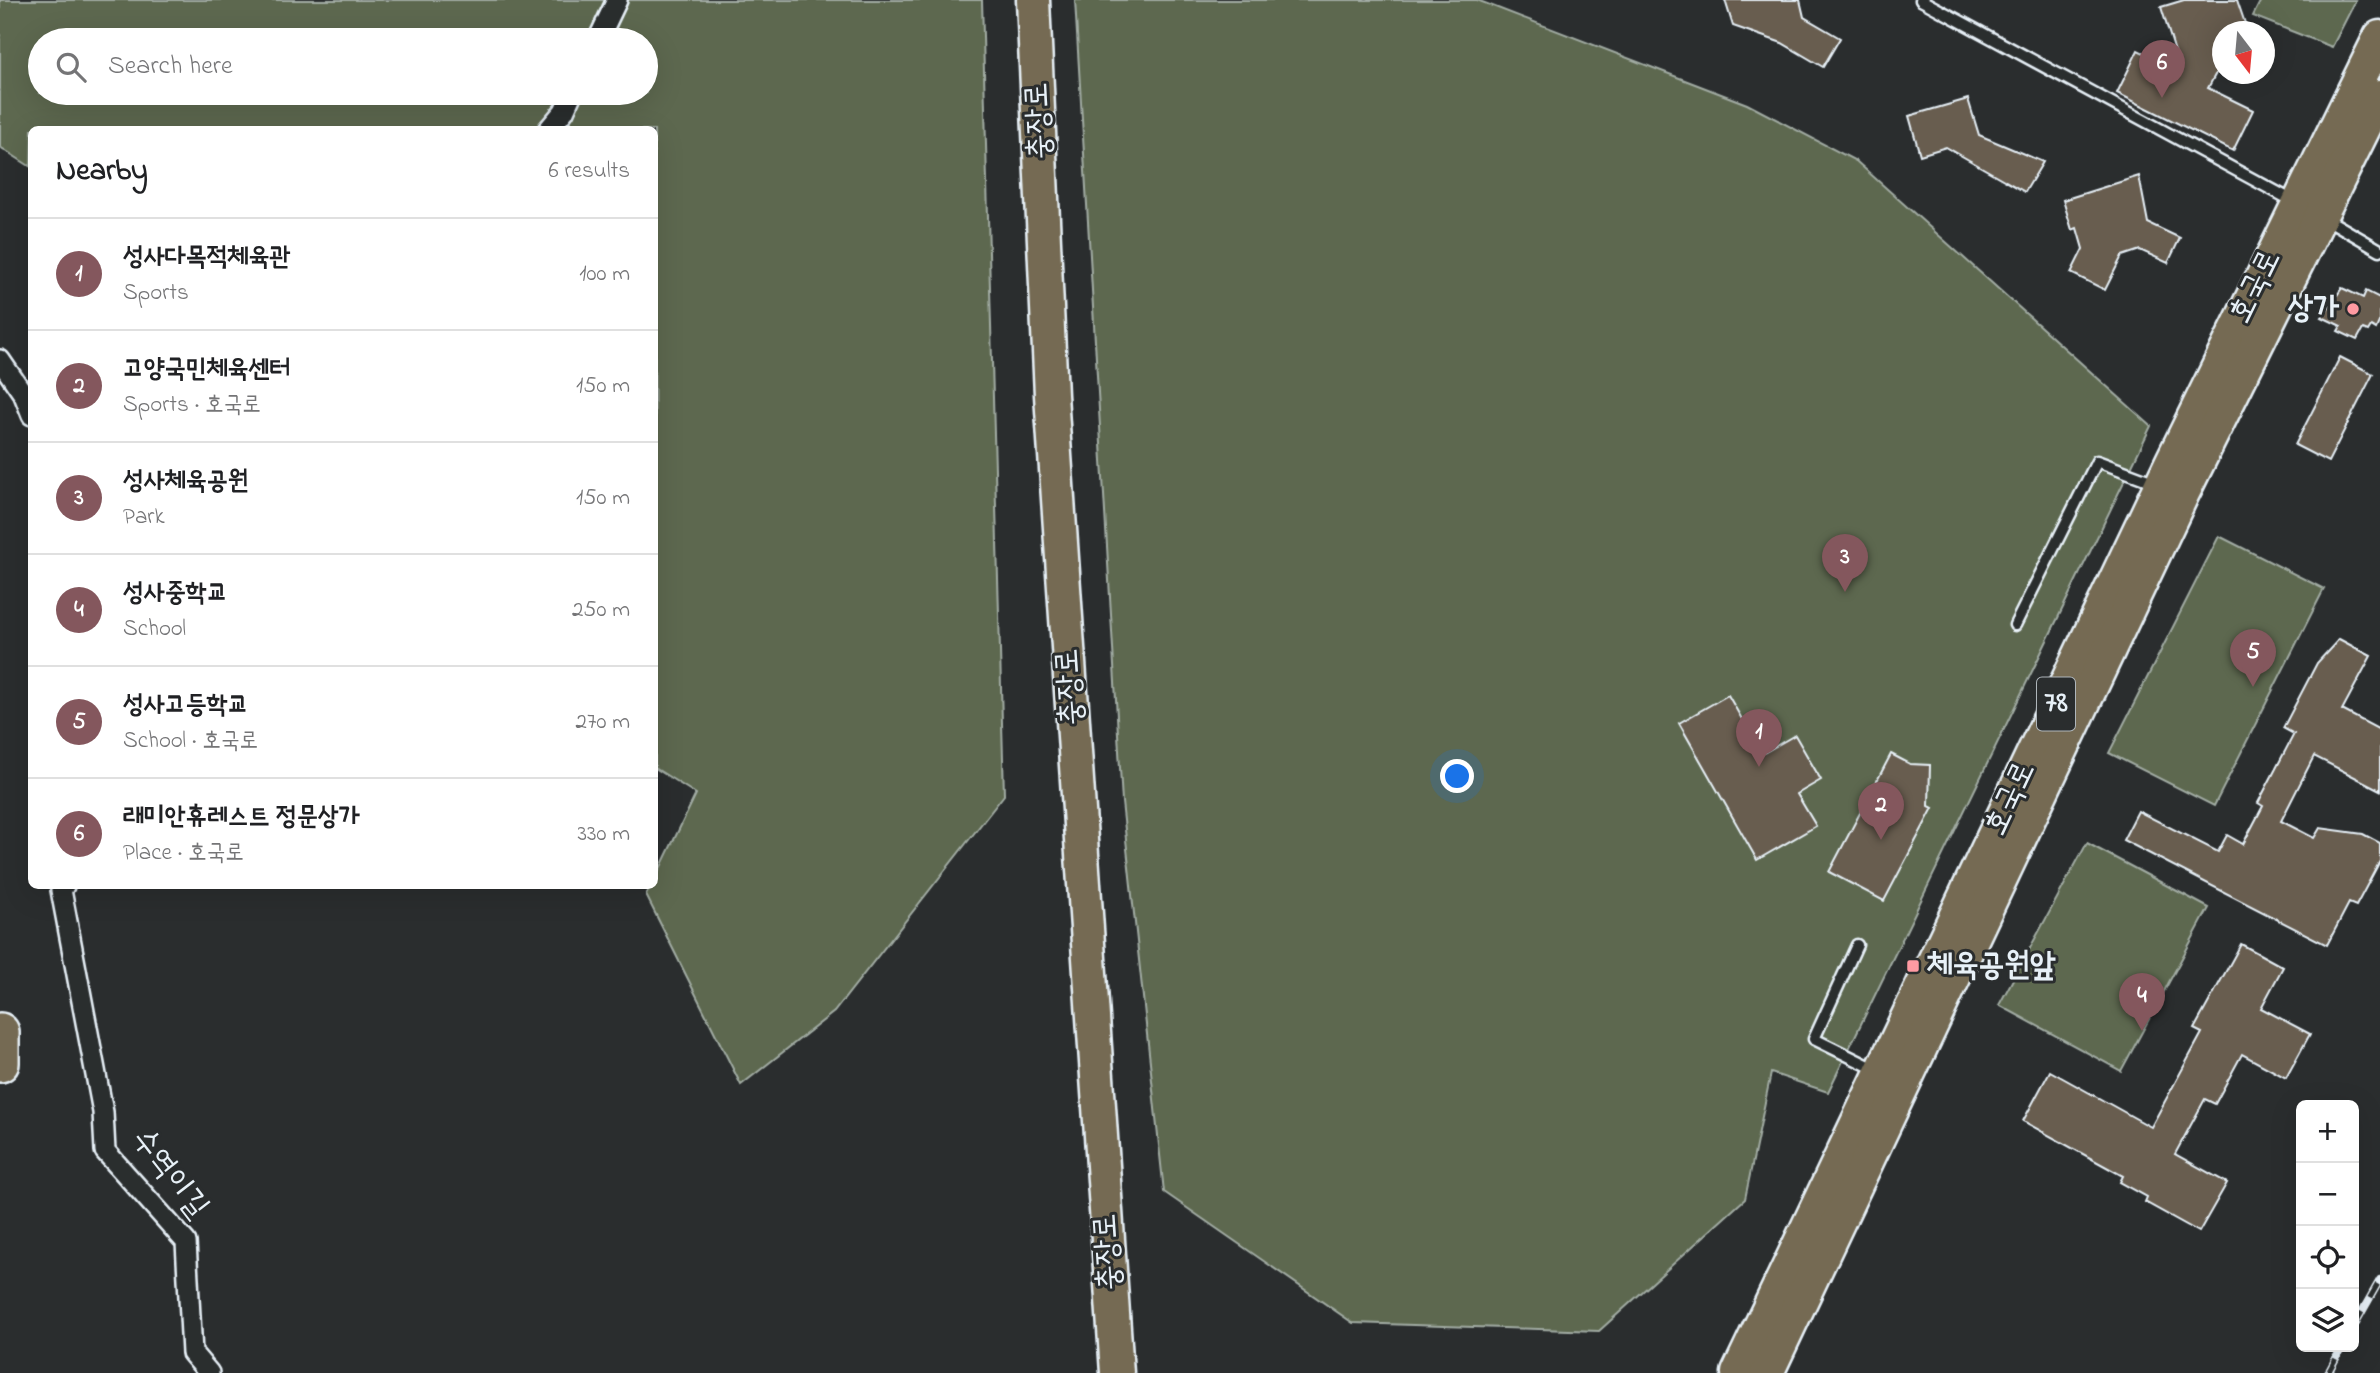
<!DOCTYPE html>
<html lang="en">
<head>
<meta charset="utf-8">
<style>
	body { margin:0; font-family:"Indie Flower","Poor Story",sans-serif; background:#f6f6f6; color:#202124 }
	.controls { position:absolute; right:21px; bottom:21px; display:grid; overflow:hidden; border-radius:10px; box-shadow:0 7px 28px #0002 }
	.controls button { width:63px; height:63px; display:grid; place-items:center; padding:0; border:0; border-bottom:2px solid #e0e0e0; background:#fff; color:#202124; font:35px sans-serif }
	.compass { position:absolute; left:2212px; top:21px; width:63px; height:63px; border-radius:50%; background:#fff; box-shadow:0 7px 28px #0002; rotate:164deg }
	.you { position:absolute; left:1458px; top:777px; width:24px; height:24px; margin:-18px; border:5px solid #fff; border-radius:50%; background:#1a73e8; box-shadow:0 0 0 10px #1a73e833 }
	.badge { display:grid; place-items:center; width:46px; height:46px; border-radius:50%; background:#84575d; color:#fff; font-size:23px; font-weight:700 }
	.pin { position:absolute; translate:-50% -58px; filter:drop-shadow(0 2px 4px #0008) }
	.pin::after { content:''; position:absolute; top:37px; width:24px; height:21px; background:inherit; clip-path:polygon(0 0,100% 0,50% 100%) }
	.list { margin:0; padding:0; list-style:none }
	h2 { display:flex; justify-content:space-between; align-items:center; height:91px; margin:0; padding:0 28px; font-size:30px }
	h2 small { font-size:23px; font-weight:400; color:#757577 }
	.list li { display:grid; grid-template-columns:46px 1fr auto; gap:21px; align-items:center; box-sizing:border-box; height:112px; padding:0 28px; border-top:2px solid #e0e0e0 }
	.list b { display:block; font-size:26px; white-space:nowrap }
	.list p { margin:0; font-size:23px; white-space:nowrap; color:#757577 }
	.list em { font-size:23px; font-style:normal; color:#757577 }
	.icon { flex:none; width:38px; height:38px; fill:none; stroke:currentColor; stroke-width:2; stroke-linecap:round; stroke-linejoin:round }
	.map { position:relative; flex:none; width:2380px; height:1373px; overflow:hidden }
	.search { position:absolute; background:#fff; box-shadow:0 7px 28px #0002; left:28px; top:28px; width:630px; height:77px; display:flex; align-items:center; gap:18px; box-sizing:border-box; padding:0 24px; border-radius:38px; color:#757577; font-size:26px }
	.panel { position:absolute; background:#fff; box-shadow:0 7px 28px #0002; left:28px; top:126px; width:630px; height:763px; border-radius:10px }
	.map>svg:first-child { display:block }
</style>
</head>
<body>
<div class="map">
<svg width="2380" height="1373" viewBox="0 0 2380 1373">
	<rect width="100%" height="100%" fill="#2a2d2e"/>
	<filter id="ink" filterUnits="userSpaceOnUse"><feTurbulence type="fractalNoise" baseFrequency=".0143" numOctaves="2"/><feDisplacementMap in="SourceGraphic" scale="14" xChannelSelector="R" yChannelSelector="G"/><feConvolveMatrix kernelMatrix="1 2 1 2 8 2 1 2 1" color-interpolation-filters="sRGB"/></filter>
	<g filter="url(#ink)">
		<g fill="#5d684f" stroke="#a2aca4" stroke-width="2" fill-rule="evenodd">
			<path d="M0,0h982l22,795 -170,217 -93,73 -95,-190 5,-9h3l1,-7 41,-85 -41,-26 -1,-638h-622l-1,37 -31,-20zM40,40h606v53h-606z"/>
			<polygon points="1075,0 1477,0 1747,104 1856,161 2151,426 1828,1092 1771,1073 1745,1199 1599,1331 1353,1323 1164,1192 1122,802"/>
			<polygon points="2261,0 2356,0 2332,47 2253,16"/>
			<polygon points="2219,536 2324,589 2214,806 2109,753"/>
			<polygon points="2087,843 2209,908 2121,1071 1999,1005"/>
		</g>
		<g fill="#675d4f" stroke="#e8f1f8" stroke-width="2">
			<polygon points="1725,0 1800,0 1804,17 1840,38 1823,67 1782,43 1733,26"/>
			<polygon points="2184,0 2237,0 2248,32 2222,32 2222,62 2208,88 2253,110 2233,151 2117,93 2138,50 2181,71 2161,7"/>
			<polygon points="1968,99 1979,135 2043,162 2025,192 1946,147 1920,155 1909,116"/>
			<polygon points="2139,176 2148,223 2180,238 2168,263 2140,250 2122,256 2105,290 2071,273 2083,249 2077,228 2072,230 2063,200"/>
			<polygon points="2342,288 2363,298 2366,291 2380,298 2380,320 2376,329 2371,326 2368,331 2363,329 2357,340 2338,331 2341,326 2322,317"/>
			<polygon points="2340,357 2373,374 2328,462 2295,445"/>
			<polygon points="2339,639 2371,656 2342,710 2380,730 2380,790 2314,756 2281,821 2314,838 2320,828 2363,834 2380,843 2380,861 2356,906 2349,903 2327,945 2123,840 2138,811 2218,852 2227,835 2243,844 2263,806 2258,803 2294,734 2283,728 2317,663"/>
			<polygon points="1728,695 1762,754 1795,735 1821,780 1797,794 1816,826 1757,860 1679,723"/>
			<polygon points="1891,754 1910,764 1930,765 1929,806 1933,808 1884,901 1829,872"/>
			<polygon points="2241,944 2283,967 2261,1008 2310,1034 2286,1078 2242,1054 2215,1104 2205,1099 2175,1154 2227,1183 2199,1232 2145,1202 2147,1197 2120,1182 2123,1176 2023,1121 2050,1071 2151,1127 2202,1033 2194,1029"/>
		</g>
		<g fill="none" stroke-linecap="round" stroke-linejoin="round">
			<g stroke="#e8f1f8" stroke-width="15">
				<g id="lane">
					<polyline points="1921,0 2293,201"/>
					<polyline points="2325,218 2380,250"/>
					<polyline points="2015,625 2097,461 2156,483"/>
					<polyline points="1857,945 1814,1039 1877,1070"/>
				</g>
			</g>
			<g stroke="#e8f1f8" stroke-width="24">
				<g id="street">
					<polyline points="598,40 617,0"/>
					<polyline points="548,130 564,111 572,93"/>
					<polyline points="0,360 24,395 32,415"/>
					<polyline points="64,886 61,890 103,1112 105,1151 186,1242 192,1353 209,1373"/>
				</g>
			</g>
			<g stroke="#e8f1f8" stroke-width="37">
				<g id="primary">
					<polyline points="1033,0 1051,395 1117,1373"/>
					<polyline points="1738,1373 2172,461 2380,37"/>
					<polyline points="1767,1373 2183,493 2380,96"/>
				</g>
			</g>
			<g stroke="#e8f1f8" stroke-width="42">
				<polyline id="highway" points="0,1032 0,1063"/>
			</g>
			<use href="#lane" stroke="#2a2d2e" stroke-width="10"/>
			<use href="#street" stroke="#2a2d2e" stroke-width="19"/>
			<use href="#primary" stroke="#756b52" stroke-width="32"/>
			<use href="#highway" stroke="#756b52" stroke-width="37"/>
			<g stroke="#e8f1f8" stroke-width="8">
				<g id="rail">
					<polyline points="2354,1326 2380,1280"/>
					<polyline points="2328,1373 2342,1347"/>
				</g>
			</g>
			<use href="#rail" stroke="#2a2d2e" stroke-width="5" stroke-dasharray="16" stroke-linecap="butt"/>
		</g>
	</g>
	<g fill="#ff9aa2" stroke="#2a2d2e" stroke-width="2.5">
		<circle cx="2353" cy="309" r="7"/>
		<rect x="1906" y="959" width="14" height="14" rx="3.5"/>
	</g>
	<g text-anchor="middle" dominant-baseline="central" stroke-width="6" stroke-linejoin="round" paint-order="stroke">
		<rect fill="#2a2d2e" stroke="#afb6bb" stroke-width="2" x="2037" y="677.5" width="38" height="53" rx="5"/>
		<g font-size="30" font-weight="bold" fill="#e8f1f8">
			<text x="2056" y="704">78</text>
		</g>
		<g font-size="32" fill="#e8f1f8" stroke="#2a2d2e">
			<text transform="translate(1040 121) rotate(-93)">충장로</text>
			<text transform="translate(2256 287) rotate(-64)">호국로</text>
			<text transform="translate(1071 687) rotate(-94)">충장로</text>
			<text transform="translate(2011 799) rotate(-65)">호국로</text>
			<text transform="translate(169 1174) rotate(52)">수역이길</text>
			<text transform="translate(1109 1252) rotate(-94)">충장로</text>
		</g>
		<g font-size="32" font-weight="bold" fill="#e8f1f8" stroke="#2a2d2e" text-anchor="end">
			<text x="2339" y="309">상가</text>
			<text x="1927" y="966" text-anchor="start">체육공원앞</text>
		</g>
	</g>
</svg>
<div class="controls">
<button>+</button>
<button>−</button>
<button><svg class="icon" aria-label="locate" viewBox="0 0 24 24"><circle cx="12" cy="12" r="6"/><path d="M12 2v4M12 18v4M2 12h4M18 12h4"/></svg></button>
<button><svg class="icon" aria-label="layers" viewBox="0 0 24 24"><path d="M12 4l9 5-9 5-9-5zM3 14l9 5 9-5"/></svg></button>
</div>
<svg class="compass" viewBox="-18 -18 36 36"><path d="M0-13l5 13h-10z" fill="#e53935"/><path d="M0 13l5-13h-10z" fill="#757577"/></svg>
<div class="you"></div>
<div class="pin badge" style="left:1759px;top:767px">1</div>
<div class="pin badge" style="left:1881px;top:840px">2</div>
<div class="pin badge" style="left:1845px;top:592px">3</div>
<div class="pin badge" style="left:2142px;top:1031px">4</div>
<div class="pin badge" style="left:2253px;top:687px">5</div>
<div class="pin badge" style="left:2162px;top:98px">6</div>
<div class="search"><svg class="icon" aria-label="search" viewBox="0 0 24 24"><circle cx="10" cy="10" r="6"/><path d="M15 15l6 6"/></svg>Search here</div>
<section class="panel">
<h2>Nearby<small>6 results</small></h2>
<ul class="list">
<li><span class="badge">1</span><div><b>성사다목적체육관</b><p>Sports</p></div><em>100 m</em></li>
<li><span class="badge">2</span><div><b>고양국민체육센터</b><p>Sports · 호국로</p></div><em>150 m</em></li>
<li><span class="badge">3</span><div><b>성사체육공원</b><p>Park</p></div><em>150 m</em></li>
<li><span class="badge">4</span><div><b>성사중학교</b><p>School</p></div><em>250 m</em></li>
<li><span class="badge">5</span><div><b>성사고등학교</b><p>School · 호국로</p></div><em>270 m</em></li>
<li><span class="badge">6</span><div><b>래미안휴레스트 정문상가</b><p>Place · 호국로</p></div><em>330 m</em></li>
</ul>
</section>
</div>
</body>
</html>
